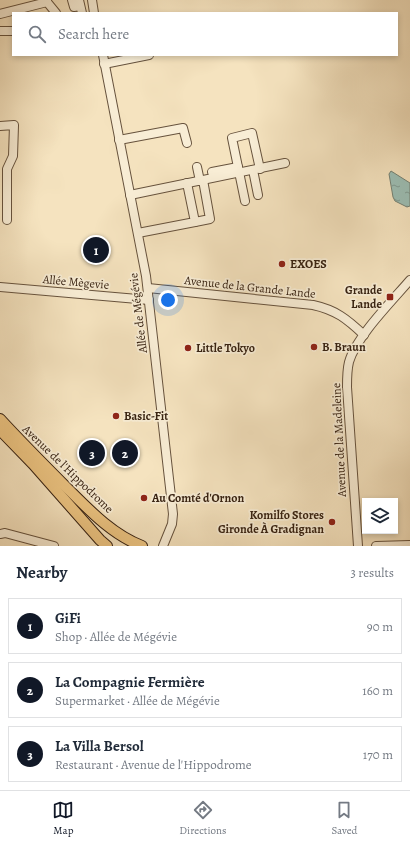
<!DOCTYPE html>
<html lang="en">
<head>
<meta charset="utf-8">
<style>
	body { margin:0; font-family:Alegreya,serif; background:#f2f2f3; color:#1f2937 }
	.controls { position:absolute; right:12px; bottom:12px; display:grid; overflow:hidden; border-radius:0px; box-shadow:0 2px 6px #0003 }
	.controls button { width:36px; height:36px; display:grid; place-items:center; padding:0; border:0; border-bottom:1px solid #e0e1e3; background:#fff; color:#1f2937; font:20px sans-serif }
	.you { position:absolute; left:168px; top:300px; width:14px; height:14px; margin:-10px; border:3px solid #fff; border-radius:50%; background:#1a73e8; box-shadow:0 0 0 6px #1a73e833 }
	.badge { display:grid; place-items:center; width:26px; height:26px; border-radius:50%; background:#111827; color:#fff; font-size:13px; font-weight:700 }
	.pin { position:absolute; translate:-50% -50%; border:2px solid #fff; box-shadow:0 1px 4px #0006 }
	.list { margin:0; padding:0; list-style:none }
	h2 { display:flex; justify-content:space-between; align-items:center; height:52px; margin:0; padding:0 16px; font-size:17px }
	h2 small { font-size:13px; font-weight:400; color:#747a83 }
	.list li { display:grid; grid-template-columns:26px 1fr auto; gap:12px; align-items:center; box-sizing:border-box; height:56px; margin:0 8px 8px; padding:0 8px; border:1px solid #e0e1e3; border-radius:0px }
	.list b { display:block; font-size:15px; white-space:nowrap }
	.list p { margin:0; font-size:13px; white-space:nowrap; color:#747a83 }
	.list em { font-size:13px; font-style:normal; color:#747a83 }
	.icon { flex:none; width:22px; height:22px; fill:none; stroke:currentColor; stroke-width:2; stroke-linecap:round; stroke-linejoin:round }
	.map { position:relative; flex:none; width:410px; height:546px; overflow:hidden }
	.search { position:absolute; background:#fff; box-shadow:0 2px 6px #0003; left:12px; right:12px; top:12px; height:44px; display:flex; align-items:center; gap:10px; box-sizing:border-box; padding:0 14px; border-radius:0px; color:#747a83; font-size:15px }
	.sheet { height:244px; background:#fff }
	nav { display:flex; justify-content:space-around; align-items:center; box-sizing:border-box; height:56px; border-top:1px solid #e0e1e3; background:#fff; font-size:11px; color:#747a83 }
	nav a { display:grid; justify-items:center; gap:2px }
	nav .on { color:#111827 }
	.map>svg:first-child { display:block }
</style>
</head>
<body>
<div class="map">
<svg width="410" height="546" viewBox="0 0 410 546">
	<defs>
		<pattern id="water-ripples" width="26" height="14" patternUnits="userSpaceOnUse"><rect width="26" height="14" fill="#9cbeb4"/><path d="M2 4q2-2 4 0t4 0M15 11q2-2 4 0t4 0" fill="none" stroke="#809a91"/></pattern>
	</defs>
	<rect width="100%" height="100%" fill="#f5e3bf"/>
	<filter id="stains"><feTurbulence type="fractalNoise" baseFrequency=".005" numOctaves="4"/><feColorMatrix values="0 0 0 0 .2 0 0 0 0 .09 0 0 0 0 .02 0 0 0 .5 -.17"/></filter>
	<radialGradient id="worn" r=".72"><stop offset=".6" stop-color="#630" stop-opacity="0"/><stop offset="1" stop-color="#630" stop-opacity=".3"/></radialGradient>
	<polygon fill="url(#water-ripples)" stroke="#748073" points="391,171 410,183 410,206 407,207 395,201 393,197 389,174"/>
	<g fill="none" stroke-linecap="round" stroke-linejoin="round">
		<g stroke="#66523d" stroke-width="10">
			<g id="minor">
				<polyline points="72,0 74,7 80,6"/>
				<polyline points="79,0 82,13"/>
				<polyline points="92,0 94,13"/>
				<polyline points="47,2 56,13"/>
				<polyline points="0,14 47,2 47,0"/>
				<polyline points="0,31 13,31"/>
				<polyline points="103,55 146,276 173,514 172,524 163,546"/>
				<polyline points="104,64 149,55"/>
				<polyline points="0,126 14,125 13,156 7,169 7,220"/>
				<polyline points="119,140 183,128 187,143"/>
				<polyline points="197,167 200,181"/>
				<polyline points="253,170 258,195"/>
				<polyline points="212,172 238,167"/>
				<polyline points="130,195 285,163"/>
				<polyline points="245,201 232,138 252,133 260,169"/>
				<polyline points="195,222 210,219 203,180"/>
				<polyline points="138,233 195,222 187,183"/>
				<polyline points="0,287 149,300"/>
				<path d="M148,288l165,17c23,5 34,14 51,30"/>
				<polyline points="0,534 5,533 54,546"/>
				<path d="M358,546l-11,-159c0,-8 0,-17 2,-25 7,-25 43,-61 61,-82"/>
				<polyline points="376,546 410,545"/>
			</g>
		</g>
		<g stroke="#372212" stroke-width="12">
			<g id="major">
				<path d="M0,419c22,24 45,47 68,70 22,22 45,46 74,57"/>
				<polyline points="0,430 33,464 100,540 107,546"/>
			</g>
		</g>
		<use href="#minor" stroke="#f8edd5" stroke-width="8"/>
		<use href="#major" stroke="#eac280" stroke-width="10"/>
	</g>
	<g fill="#8f2418" stroke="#f8edd5" stroke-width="1.5">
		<circle cx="282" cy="264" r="4"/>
		<rect x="386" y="293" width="8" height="8" rx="2"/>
		<circle cx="314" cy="347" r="4"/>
		<circle cx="188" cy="348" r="4"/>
		<circle cx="116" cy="416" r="4"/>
		<circle cx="144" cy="498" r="4"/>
		<circle cx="332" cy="522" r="4"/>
	</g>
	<g text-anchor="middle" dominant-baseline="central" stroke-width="3.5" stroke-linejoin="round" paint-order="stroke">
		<g font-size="12" font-weight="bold" fill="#372212" stroke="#f8edd5" text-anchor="start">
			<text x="290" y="264">EXOES</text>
			<text x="382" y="290" text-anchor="end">Grande<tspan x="382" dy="14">Lande</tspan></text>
			<text x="322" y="347">B. Braun</text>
			<text x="196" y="348">Little Tokyo</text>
			<text x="124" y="416">Basic-Fit</text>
			<text x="152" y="498">Au Comté d'Ornon</text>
			<text x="324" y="515" text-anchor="end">Komilfo Stores<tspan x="324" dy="14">Gironde À Gradignan</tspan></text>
		</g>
		<g font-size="12" fill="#372212" stroke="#f8edd5">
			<text transform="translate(76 282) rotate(5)">Allée Mègevie</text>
			<text transform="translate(250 287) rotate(6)">Avenue de la Grande Lande</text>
			<text transform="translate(138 313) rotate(-97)">Allée de Mégévie</text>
			<text transform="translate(339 440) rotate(-93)">Avenue de la Madeleine</text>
			<text transform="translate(68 469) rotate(44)">Avenue de l'Hippodrome</text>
		</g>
	</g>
	<rect width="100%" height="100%" filter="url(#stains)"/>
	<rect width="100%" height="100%" fill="url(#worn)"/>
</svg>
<div class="controls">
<button><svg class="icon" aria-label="layers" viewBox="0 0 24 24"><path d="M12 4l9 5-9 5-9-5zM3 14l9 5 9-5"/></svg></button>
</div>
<div class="you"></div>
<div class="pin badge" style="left:96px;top:250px">1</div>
<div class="pin badge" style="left:125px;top:453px">2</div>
<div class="pin badge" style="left:92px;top:453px">3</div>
<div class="search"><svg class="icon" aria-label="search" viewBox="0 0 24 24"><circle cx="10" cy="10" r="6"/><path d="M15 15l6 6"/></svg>Search here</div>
</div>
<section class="sheet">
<h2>Nearby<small>3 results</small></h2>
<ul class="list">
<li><span class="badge">1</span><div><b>GiFi</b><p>Shop · Allée de Mégévie</p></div><em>90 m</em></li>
<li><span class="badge">2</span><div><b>La Compagnie Fermière</b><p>Supermarket · Allée de Mégévie</p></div><em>160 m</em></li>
<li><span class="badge">3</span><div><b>La Villa Bersol</b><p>Restaurant · Avenue de l'Hippodrome</p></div><em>170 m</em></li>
</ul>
</section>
<nav>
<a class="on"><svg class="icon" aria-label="map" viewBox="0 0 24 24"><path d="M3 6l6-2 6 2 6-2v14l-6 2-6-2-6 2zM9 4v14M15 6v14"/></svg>Map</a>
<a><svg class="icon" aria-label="directions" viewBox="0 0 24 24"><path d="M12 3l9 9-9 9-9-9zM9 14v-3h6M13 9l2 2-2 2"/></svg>Directions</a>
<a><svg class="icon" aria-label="saved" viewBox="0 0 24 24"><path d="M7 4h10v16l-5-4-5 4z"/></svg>Saved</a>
</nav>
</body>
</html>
